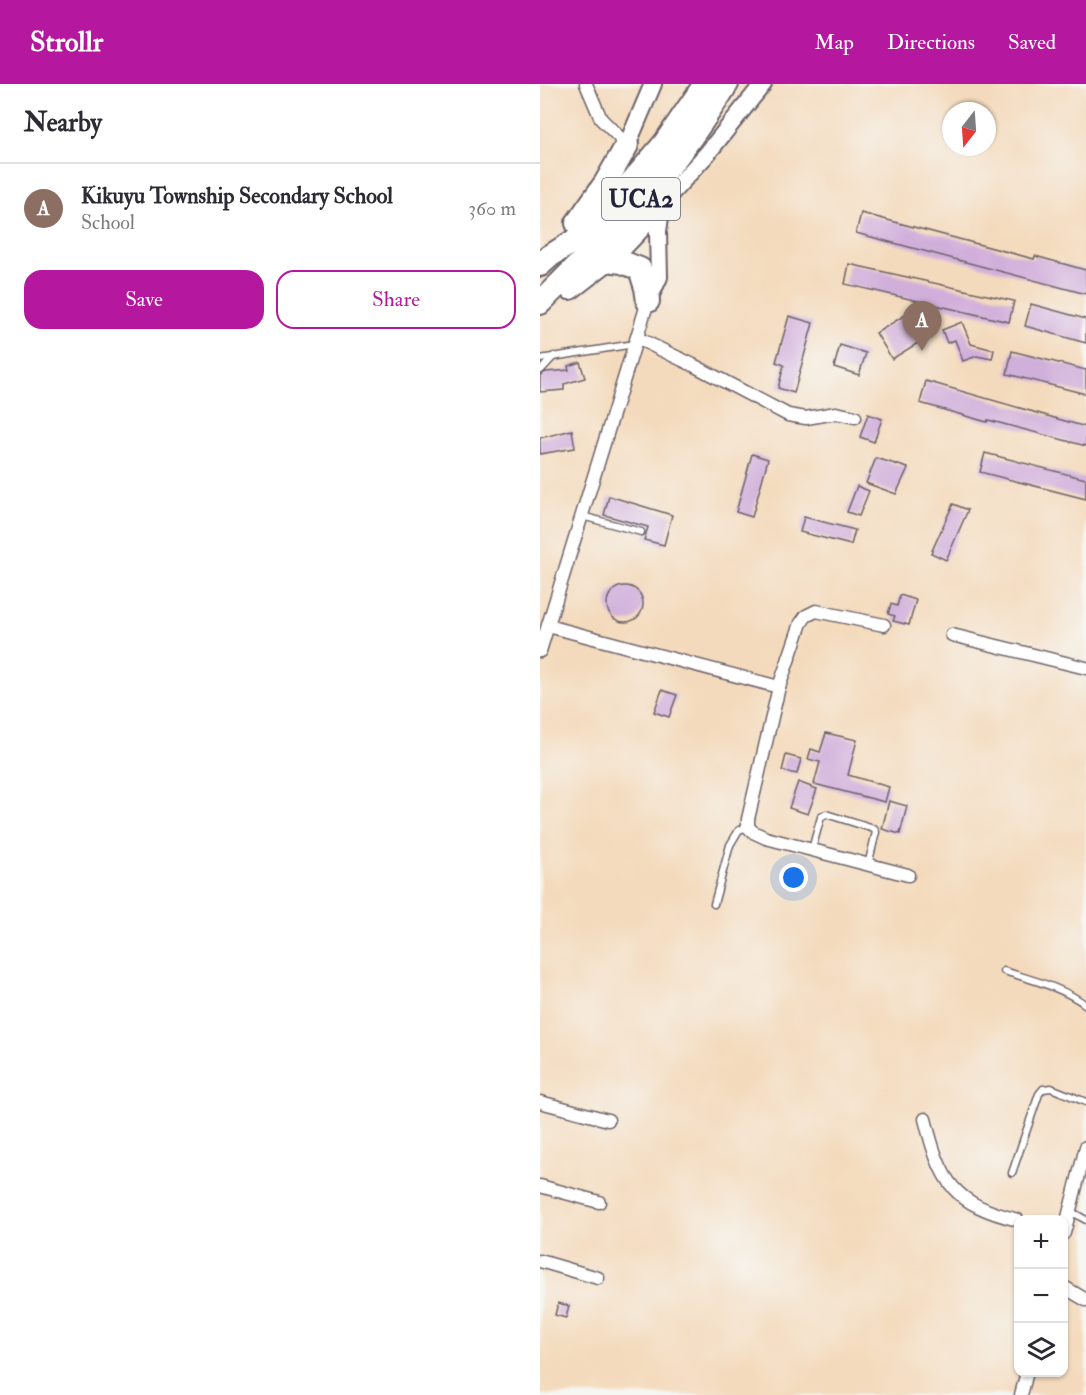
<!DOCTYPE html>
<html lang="en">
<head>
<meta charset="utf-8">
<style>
	body { margin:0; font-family:"IM FELL Double Pica",serif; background:#f7f7f7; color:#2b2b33 }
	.controls { position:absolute; right:18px; bottom:18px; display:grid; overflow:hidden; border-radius:12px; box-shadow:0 2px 4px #0004 }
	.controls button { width:54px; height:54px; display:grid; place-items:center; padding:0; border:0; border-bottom:2px solid #e1e1e2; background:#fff; color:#2b2b33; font:30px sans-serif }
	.compass { position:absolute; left:402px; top:18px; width:54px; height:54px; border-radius:50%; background:#fff; box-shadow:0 2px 4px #0004; rotate:197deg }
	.you { position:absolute; left:254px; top:794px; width:21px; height:21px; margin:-15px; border:4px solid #fff; border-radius:50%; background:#1a73e8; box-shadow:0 0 0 9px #1a73e833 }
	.badge { display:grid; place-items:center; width:39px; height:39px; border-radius:50%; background:#b5179e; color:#fff; font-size:20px; font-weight:700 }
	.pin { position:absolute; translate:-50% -50px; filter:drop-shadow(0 2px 3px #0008) }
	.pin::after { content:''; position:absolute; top:32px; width:21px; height:18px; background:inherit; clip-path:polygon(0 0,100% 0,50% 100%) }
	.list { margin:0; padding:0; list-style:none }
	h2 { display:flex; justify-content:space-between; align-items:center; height:78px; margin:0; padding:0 24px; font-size:26px }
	h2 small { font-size:20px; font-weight:400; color:#7c7c81 }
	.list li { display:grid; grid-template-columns:39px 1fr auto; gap:18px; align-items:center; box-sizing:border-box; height:90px; padding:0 24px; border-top:2px solid #e1e1e2 }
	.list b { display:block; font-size:22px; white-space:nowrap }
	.list p { margin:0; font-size:20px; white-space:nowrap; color:#7c7c81 }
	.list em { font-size:20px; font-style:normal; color:#7c7c81 }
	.actions { display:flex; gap:12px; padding:18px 24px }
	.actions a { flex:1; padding:14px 0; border:2px solid #b5179e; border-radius:18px; text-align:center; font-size:21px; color:#b5179e }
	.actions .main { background:#b5179e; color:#fff }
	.icon { flex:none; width:33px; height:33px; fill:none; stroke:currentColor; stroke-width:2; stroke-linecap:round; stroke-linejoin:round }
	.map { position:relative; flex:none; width:546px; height:1311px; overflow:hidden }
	header { display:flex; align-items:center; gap:36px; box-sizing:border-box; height:84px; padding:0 30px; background:#b5179e; color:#fff }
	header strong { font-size:28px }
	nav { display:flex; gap:33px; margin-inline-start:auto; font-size:21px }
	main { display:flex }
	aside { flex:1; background:#fff }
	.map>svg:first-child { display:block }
</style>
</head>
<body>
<header>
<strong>Strollr</strong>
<nav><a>Map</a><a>Directions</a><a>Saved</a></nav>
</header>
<main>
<aside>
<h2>Nearby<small></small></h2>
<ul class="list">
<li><span class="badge" style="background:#8d6e63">A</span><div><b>Kikuyu Township Secondary School</b><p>School</p></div><em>360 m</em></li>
</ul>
<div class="actions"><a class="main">Save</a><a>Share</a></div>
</aside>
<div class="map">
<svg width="546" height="1311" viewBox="0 0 546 1311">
	<rect width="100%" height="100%" fill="#f6f6f2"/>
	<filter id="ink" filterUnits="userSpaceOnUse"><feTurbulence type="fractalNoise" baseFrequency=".0167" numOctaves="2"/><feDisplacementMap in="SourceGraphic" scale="12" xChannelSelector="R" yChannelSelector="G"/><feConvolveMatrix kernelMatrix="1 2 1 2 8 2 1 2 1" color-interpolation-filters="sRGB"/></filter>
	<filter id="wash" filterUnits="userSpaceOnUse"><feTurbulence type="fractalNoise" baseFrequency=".008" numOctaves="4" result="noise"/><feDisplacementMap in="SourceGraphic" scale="24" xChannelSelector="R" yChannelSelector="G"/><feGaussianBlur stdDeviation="1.35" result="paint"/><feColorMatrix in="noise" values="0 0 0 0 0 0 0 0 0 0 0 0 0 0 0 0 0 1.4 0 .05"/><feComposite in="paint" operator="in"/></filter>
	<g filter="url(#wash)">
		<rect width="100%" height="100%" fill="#f4dabc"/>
		<g id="blocks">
			<g fill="#d1afdb">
				<polygon points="321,129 494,175 495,172 546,186 546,210 316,149"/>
				<polygon points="309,180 474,217 469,238 305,200"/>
				<polygon points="491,220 546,235 546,259 485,242"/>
				<polygon points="370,228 378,241 377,242 386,254 352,275 336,249"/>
				<polygon points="249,232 273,239 254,309 238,304 244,281 236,278"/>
				<polygon points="422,238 431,260 454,266 452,275 437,272 423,277 415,256 407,259 402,246"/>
				<polygon points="300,261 326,269 319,291 294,283"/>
				<polygon points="472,267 546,286 546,310 467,290"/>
				<polygon points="40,278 45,294 24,300 24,306 0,308 0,291 6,288 29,286 28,282"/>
				<polygon points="386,297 546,343 546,362 448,336 447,338 380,319"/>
				<polygon points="328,330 342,335 334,358 320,353"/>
				<polygon points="32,346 35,364 0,370 0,354"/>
				<polygon points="445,369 546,395 546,415 440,388"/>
				<polygon points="212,370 228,375 212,433 196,428"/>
				<polygon points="336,374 368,384 356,410 326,399"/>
				<polygon points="317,402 329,407 319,432 307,428"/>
				<polygon points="69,412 132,431 124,461 104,456 108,443 64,431"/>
				<polygon points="413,420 428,426 406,476 391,469"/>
				<polygon points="264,433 315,446 311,461 260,448"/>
				<circle cx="85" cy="520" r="18"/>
				<polygon points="360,511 376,516 369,541 353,537 355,532 348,530 351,520 357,522"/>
				<polygon points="122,606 137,611 129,633 114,628"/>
				<polygon points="286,649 317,656 308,691 349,703 345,718 274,700 280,678 268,675 271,665 280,668"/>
				<polygon points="246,671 261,675 257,690 242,687"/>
				<polygon points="258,698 277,705 268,730 249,724"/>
				<polygon points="349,717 367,722 360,750 342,745"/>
				<polygon points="18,1219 29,1222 26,1234 15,1231"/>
			</g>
		</g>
	</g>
	<g filter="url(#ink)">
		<use href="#blocks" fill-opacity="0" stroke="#6c6268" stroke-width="1.5"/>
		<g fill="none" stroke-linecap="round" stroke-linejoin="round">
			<g stroke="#6c6268" stroke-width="9">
				<g id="lane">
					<polyline points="0,275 94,260"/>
					<polyline points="1,286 14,272"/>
					<polyline points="42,432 101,448"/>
					<polyline points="272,765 281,733 286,730 334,745 336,748 328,781"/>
					<polyline points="174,820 190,761 199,746 208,743"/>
					<path d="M464,887c28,9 58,16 82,34"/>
					<polyline points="472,1089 499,1010 503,1005 511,1004 546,1018"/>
					<polyline points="530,1127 546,1136"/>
				</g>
			</g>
			<g stroke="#6c6268" stroke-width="15">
				<g id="street">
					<polyline points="46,0 61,35 87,61"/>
					<polyline points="97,254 153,281 248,331 266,334 296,329 315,333"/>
					<polyline points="344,541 276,527 266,532 261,539 239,603 208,735 208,743 213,748 226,754 368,791"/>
					<polyline points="8,542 239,603"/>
					<polyline points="412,551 546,584"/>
					<polyline points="0,567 108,217"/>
					<polyline points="0,1018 68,1036"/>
					<path d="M385,1035c16,64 28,85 93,101"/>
					<polyline points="0,1102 59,1118"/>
					<polyline points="524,1149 546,1063"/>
					<polyline points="0,1177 58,1194"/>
					<polyline points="524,1203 546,1216"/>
					<polyline points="481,1311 487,1288"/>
				</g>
			</g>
			<g stroke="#6c6268" stroke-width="20">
				<g id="secondary">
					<polyline points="87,61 113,0"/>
					<polyline points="108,217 119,193 118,147 122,119 166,71 223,0"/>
				</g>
			</g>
			<g stroke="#6c6268" stroke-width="26">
				<g id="highway">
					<polyline points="37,139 66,98 87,61"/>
					<polyline points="67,176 82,178 100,185 106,204 108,217"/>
					<polyline points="0,181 10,172 34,157 89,101 124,60 165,0"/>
					<polyline points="30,204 73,171 122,119"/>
					<path d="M0,219c43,-43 87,-86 126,-133 23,-27 42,-57 61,-86"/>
				</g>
			</g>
			<use href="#lane" stroke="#fff" stroke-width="6"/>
			<use href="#street" stroke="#fff" stroke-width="12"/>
			<use href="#secondary" stroke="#fff" stroke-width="16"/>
			<use href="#highway" stroke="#fff" stroke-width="22"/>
		</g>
	</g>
	<g text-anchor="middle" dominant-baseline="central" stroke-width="6" stroke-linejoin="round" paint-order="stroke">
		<rect fill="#f6f6f2" stroke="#626272" stroke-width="1.5" x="62" y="94" width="78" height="42" rx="4.5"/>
		<g font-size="24" font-weight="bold" fill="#22223b">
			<text x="101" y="115">UCA2</text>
		</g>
	</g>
</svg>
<div class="controls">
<button>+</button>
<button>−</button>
<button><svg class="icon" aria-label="layers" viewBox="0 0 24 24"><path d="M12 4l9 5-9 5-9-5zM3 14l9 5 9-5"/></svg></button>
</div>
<svg class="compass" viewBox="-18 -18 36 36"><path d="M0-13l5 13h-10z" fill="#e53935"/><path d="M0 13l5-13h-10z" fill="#7c7c81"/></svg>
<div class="you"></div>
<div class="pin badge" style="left:382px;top:267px;background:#8d6e63">A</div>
</div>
</main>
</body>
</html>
